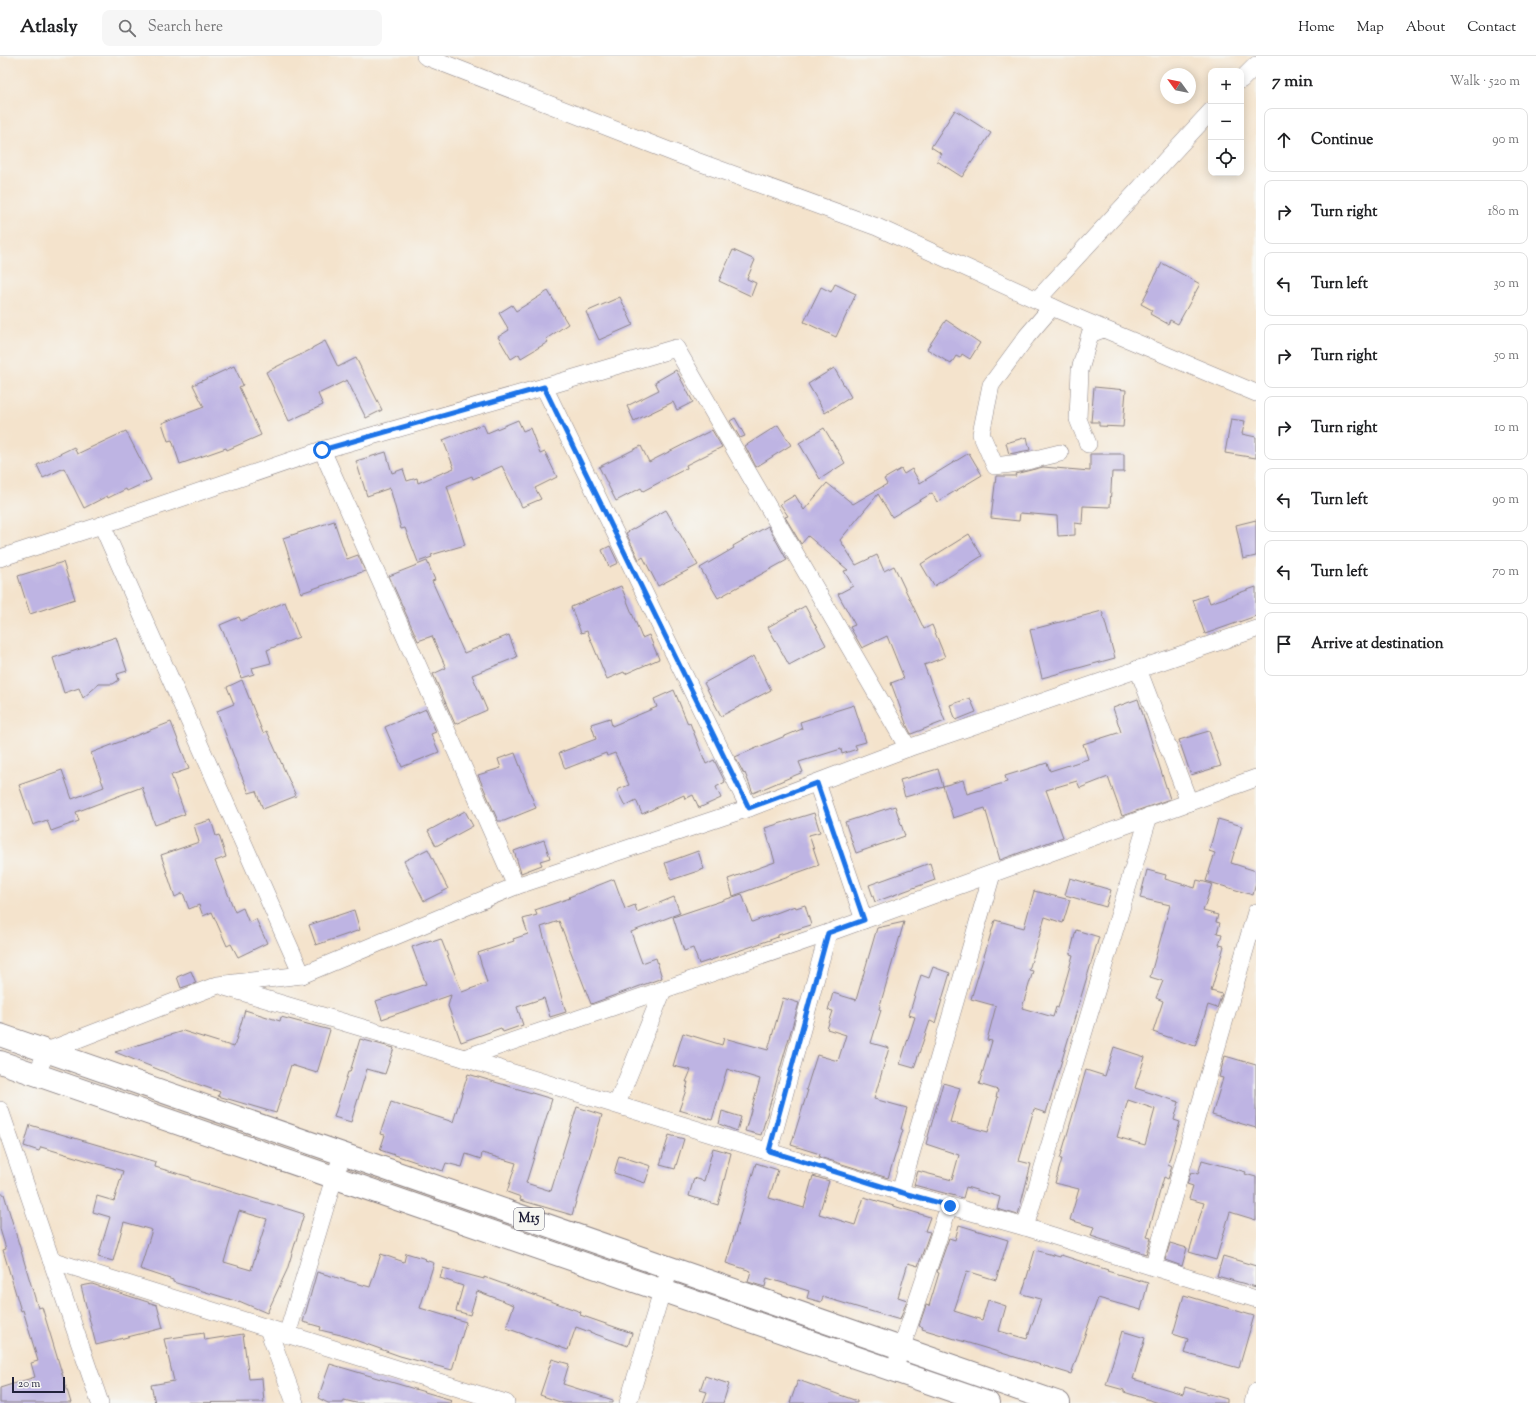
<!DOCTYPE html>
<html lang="en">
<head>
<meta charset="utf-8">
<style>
	body { margin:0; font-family:"Sorts Mill Goudy",serif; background:#f6f6f6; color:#202124 }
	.controls { position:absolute; right:12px; top:12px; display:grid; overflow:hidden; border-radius:8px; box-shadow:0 2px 10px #0003 }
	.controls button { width:36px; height:36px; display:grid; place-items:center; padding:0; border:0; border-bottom:1px solid #e0e0e0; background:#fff; color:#202124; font:20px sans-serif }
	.compass { position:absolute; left:1160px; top:12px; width:36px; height:36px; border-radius:50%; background:#fff; box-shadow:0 2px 10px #0003; rotate:303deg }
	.scale { position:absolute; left:12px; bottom:10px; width:53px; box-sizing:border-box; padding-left:4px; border:2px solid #22223b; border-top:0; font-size:11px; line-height:14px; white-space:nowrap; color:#22223b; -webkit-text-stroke:3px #f6f6f2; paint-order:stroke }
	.stop { position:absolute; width:12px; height:12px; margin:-9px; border:3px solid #1a73e8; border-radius:50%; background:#fff }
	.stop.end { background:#1a73e8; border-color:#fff; box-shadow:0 1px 4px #0008 }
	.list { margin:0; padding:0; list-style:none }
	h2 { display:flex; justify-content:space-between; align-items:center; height:52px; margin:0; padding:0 16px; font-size:17px }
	h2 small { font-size:13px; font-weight:400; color:#757577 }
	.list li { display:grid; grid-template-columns:26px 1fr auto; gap:12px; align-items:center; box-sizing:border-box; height:64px; margin:0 8px 8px; padding:0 8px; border:1px solid #e0e0e0; border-radius:8px }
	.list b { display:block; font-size:15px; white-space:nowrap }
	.list em { font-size:13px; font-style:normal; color:#757577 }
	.icon { flex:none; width:22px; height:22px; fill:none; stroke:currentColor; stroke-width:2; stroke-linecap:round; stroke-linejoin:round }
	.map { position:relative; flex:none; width:1256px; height:1347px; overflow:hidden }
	header { display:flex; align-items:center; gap:24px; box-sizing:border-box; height:56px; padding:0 20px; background:#fff; border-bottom:1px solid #e0e0e0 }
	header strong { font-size:19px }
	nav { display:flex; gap:22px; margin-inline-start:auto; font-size:14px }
	.search { width:280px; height:36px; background:#f6f6f6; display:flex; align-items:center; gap:10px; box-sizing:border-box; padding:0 14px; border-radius:8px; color:#757577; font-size:15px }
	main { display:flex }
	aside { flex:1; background:#fff }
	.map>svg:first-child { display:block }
</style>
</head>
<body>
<header>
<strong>Atlasly</strong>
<div class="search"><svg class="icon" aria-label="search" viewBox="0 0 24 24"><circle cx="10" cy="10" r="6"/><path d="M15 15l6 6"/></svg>Search here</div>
<nav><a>Home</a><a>Map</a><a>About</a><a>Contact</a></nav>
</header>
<main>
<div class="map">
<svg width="1256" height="1347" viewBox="0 0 1256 1347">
	<rect width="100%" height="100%" fill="#f6f6f2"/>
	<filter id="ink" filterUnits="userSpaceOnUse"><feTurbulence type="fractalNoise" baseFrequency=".025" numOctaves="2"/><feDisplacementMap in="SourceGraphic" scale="8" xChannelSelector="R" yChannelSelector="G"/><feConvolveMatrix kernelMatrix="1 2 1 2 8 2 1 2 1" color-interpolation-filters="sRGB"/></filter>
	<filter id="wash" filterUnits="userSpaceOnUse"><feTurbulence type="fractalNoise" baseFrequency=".012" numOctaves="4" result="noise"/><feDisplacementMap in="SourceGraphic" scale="16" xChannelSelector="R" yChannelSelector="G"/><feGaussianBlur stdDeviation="0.9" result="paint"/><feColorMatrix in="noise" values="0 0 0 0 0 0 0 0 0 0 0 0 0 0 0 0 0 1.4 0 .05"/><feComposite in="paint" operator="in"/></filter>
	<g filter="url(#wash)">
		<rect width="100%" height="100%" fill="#f4e3cc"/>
		<g id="blocks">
			<g fill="#beb4e3" fill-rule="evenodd">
				<polygon points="955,54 991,77 962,121 937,105 942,98 931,91"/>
				<polygon points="733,194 755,204 747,223 756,227 751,240 719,225"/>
				<polygon points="1162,207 1200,228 1178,268 1170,264 1168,268 1150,258 1152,254 1141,248"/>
				<polygon points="835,228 856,238 836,281 804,266 821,231 831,236"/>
				<polygon points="548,235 568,268 546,283 548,286 521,302 519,298 511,303 498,281 509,274 499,257 512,249 516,255"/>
				<polygon points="620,241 633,269 599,284 586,256"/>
				<polygon points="946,264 980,287 970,303 962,298 960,302 956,300 951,308 927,293"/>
				<polygon points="325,285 338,311 356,302 382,354 366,362 347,324 318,338 323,349 289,365 266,316 312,293 312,292"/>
				<polygon points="234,310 243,329 239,331 261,379 227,394 226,392 180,408 172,384 168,385 162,367 204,351 193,329"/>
				<polygon points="834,312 851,341 825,357 808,328"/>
				<polygon points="676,314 693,346 677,354 673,346 634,365 627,350 659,334 655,326"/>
				<polygon points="1094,331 1126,334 1123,371 1099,370 1099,366 1091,366"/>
				<polygon points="735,362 745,380 740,382 730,365"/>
				<polygon points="1231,363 1245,365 1242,378 1256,381 1256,402 1225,397"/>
				<polygon points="518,364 523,375 530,372 540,398 545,396 557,421 535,432 541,443 522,451 502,410 473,423 472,420 447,430 465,489 431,499 432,501 418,506 405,472 401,473 390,432 367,440 356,405 386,396 392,417 403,413 407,425 417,422 418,427 454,412 443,384 483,368 487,377"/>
				<polygon points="778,369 791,389 756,411 745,390"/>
				<polygon points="824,372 845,407 820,423 799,387"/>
				<polygon points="712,374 722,391 686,409 687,412 643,435 641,432 616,445 599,411 641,390 649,406"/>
				<polygon points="126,375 151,424 127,435 126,433 108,442 107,440 84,452 64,412 43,422 37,409 74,391 77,398"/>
				<polygon points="1027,381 1030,394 1009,398 1006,387"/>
				<polygon points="969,397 982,419 937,446 932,437 892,461 878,438 840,484 856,509 877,499 884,515 894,510 924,573 932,569 945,601 924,609 945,665 911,678 907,670 891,627 904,622 887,580 862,592 850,571 855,569 838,538 853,530 844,515 848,514 808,480 801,488 785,461 788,460 780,448 795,439 804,454 827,427 853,448 887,428 884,423 901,413 904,418 912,413 920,427"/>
				<polygon points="1090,398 1124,398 1124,416 1112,416 1110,451 1083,450 1082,468 1075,467 1075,479 1058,480 1057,460 1020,457 1019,465 991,462 996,420 1016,420 1015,418 1043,411 1090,415"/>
				<polygon points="666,454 698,509 658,530 643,501 639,504 626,477"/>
				<polygon points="1256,464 1256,500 1243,503 1236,469"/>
				<polygon points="334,465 347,503 358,499 365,515 301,537 283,482"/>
				<polygon points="768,470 787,504 718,542 700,512 734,492 733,490"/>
				<polygon points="969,478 982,500 934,530 921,508"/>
				<polygon points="610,490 618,507 609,511 602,494"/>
				<polygon points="427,505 435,524 432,525 464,597 509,579 517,601 472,619 487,654 455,668 433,618 446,612 432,580 418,585 389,520"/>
				<polygon points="63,506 75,543 30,558 18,520"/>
				<polygon points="621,530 642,582 649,579 659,603 625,618 624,616 607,623 587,575 581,577 571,551"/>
				<polygon points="1256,531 1256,560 1205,578 1193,544 1207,539 1210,547"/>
				<polygon points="285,546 299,581 267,594 271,607 252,612 254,618 241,622 233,598 220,569 239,561 241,565"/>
				<polygon points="805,550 826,589 789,609 768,571"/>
				<polygon points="1102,555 1115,602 1042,622 1030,574"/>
				<polygon points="116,581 127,615 117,618 119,624 113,628 99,628 83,642 79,632 64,637 53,602"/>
				<polygon points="754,600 771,634 721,660 704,627"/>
				<polygon points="242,624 263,677 267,675 296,740 263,753 256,735 249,737 237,709 217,655 234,648 227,631"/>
				<polygon points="674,634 688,668 690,667 706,708 714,704 725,726 716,731 721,742 699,752 693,739 685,743 684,739 642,758 636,744 625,750 617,734 629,729 615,697 607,700 606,697 565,713 559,697 596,683 591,668 610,662 612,670 657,651 654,643"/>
				<polygon points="970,642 976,656 956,664 950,649"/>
				<polygon points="1138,643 1170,743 1122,760 1108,721 1080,732 1077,725 1046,734 1063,781 1000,804 985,752 953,762 943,730 963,724 967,738 1007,726 1005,720 1047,707 1050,715 1088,703 1083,688 1121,676 1113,652"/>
				<polygon points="854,649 866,686 855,689 857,693 842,698 841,693 799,706 803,716 753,737 745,717 744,718 735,701 802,673 800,666"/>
				<polygon points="426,653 436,676 431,678 439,696 402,711 385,671"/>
				<polygon points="171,666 189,713 171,719 185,758 155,769 142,731 76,756 79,765 51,775 47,764 33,769 19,729 62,714 72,743 104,731 91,697"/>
				<polygon points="1209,675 1221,710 1191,719 1179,684"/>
				<polygon points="515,697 536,752 504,765 498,765 478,719 501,712 498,703"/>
				<polygon points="938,713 943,730 905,741 900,724"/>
				<polygon points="895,750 905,780 856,797 845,766"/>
				<polygon points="465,755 473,770 436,790 428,775"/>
				<polygon points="814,757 820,776 809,779 819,809 733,840 728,823 775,806 765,772"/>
				<polygon points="1218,763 1242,770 1231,807 1256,815 1256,827 1253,839 1206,825 1215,797 1209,795"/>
				<polygon points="211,764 216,780 219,779 226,801 215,805 235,856 243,852 249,867 256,863 267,887 238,901 231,888 227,890 212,856 203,860 199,849 189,853 183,837 175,841 161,799 199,786 194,769"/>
				<polygon points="544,784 550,802 540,805 542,809 521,817 514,795"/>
				<polygon points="428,793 448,833 424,845 404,805"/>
				<polygon points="698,795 704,813 671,824 665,807"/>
				<polygon points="930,807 935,824 875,846 869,829"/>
				<polygon points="1147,814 1166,819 1165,823 1195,832 1197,824 1212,828 1203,855 1218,859 1216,866 1220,867 1217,877 1222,878 1219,889 1224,890 1211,935 1222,938 1217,952 1208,949 1195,990 1153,976 1163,945 1156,942 1163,925 1150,921 1170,849 1140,842"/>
				<polygon points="1070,822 1111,834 1106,851 1065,839"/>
				<polygon points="614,823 625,853 635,849 637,856 674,841 680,857 631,876 642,907 656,902 662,922 591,948 559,865 541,871 566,956 550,961 544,942 517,951 523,969 503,976 501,972 461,986 448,950 451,939 382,963 376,945 426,928 412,891 431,884 432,886 441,883 462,936 487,927 478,897 514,885 513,883 528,878 523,863 537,859 535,854 570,842 569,841"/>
				<polygon points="1034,835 1070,844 1063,867 1045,861 1029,914 1033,915 1022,952 1053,961 1056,951 1058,952 1073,899 1070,898 1076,874 1099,881 1046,1057 1034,1053 1019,1105 1031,1108 1018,1159 997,1153 1000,1141 966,1131 963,1142 914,1129 918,1115 952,1124 959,1099 926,1088 943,1027 960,1032 950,1066 988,1076 998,1041 996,1041 998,1034 979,1028 992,985 987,984 996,950 971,943 995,864 1024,872"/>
				<polygon points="742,838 752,866 795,850 796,852 805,849 811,869 778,879 778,881 750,891 699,908 693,892 684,895 673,861"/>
				<polygon points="354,854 360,874 316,889 309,869"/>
				<polygon points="904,866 879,953 881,954 871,987 889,992 874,1043 907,1052 901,1073 903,1074 888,1122 819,1101 820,1098 791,1089 808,1034 806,1034 817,999 838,1005 846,979 827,973 833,955 828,954 833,937 856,944 877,872"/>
				<polygon points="933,911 950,917 935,967 930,965 914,1012 900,1008 915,961 909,959 921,919 929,922"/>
				<polygon points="191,915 196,927 181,932 177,921"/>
				<polygon points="783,942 799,947 761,1079 745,1075 760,1023 727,1013 712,1064 679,1054 685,1037 688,1026 686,1026 691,1014 673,1010 683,977 722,989 724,982 768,994"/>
				<polygon points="245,954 280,965 281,961 330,974 317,1017 291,1009 276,1057 218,1040 220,1036 177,1021 115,996 183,975 234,991"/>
				<polygon points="360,983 394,992 385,1018 367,1013 351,1066 334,1061 348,1016 350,1016"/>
				<path d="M1114,991l31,10 -10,31 44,14 -5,18 6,2 -12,42 4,2 -4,13 -4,-2 -17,60 4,1 -5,16 -55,-18 3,-9 -24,-7 9,-31 -24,-6 7,-24h-2l26,-89 19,6zM1128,1044l27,9 -10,36 -28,-8z"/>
				<polygon points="1225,1000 1256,1009 1256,1072 1212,1059 1223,1022 1219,1021"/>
				<polygon points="468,1018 552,1043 526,1127 551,1135 577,1051 602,1059 572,1159 520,1144 521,1141 507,1136 516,1107 482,1097 481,1103 466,1098 462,1111 446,1107 443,1115 380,1094 385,1079 380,1078 391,1046 453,1066"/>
				<polygon points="722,1055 741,1061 737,1075 719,1068"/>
				<path d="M30,1069l126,37 -1,5 35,10v2l114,35 -17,56 -20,43 -28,-12v1l-66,-20v-2l-33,-11 12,-39 -28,-8 -11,39 -15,-4 12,-40 -17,-5 4,-16 17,5 9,-30 -82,-24 -2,4 -15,-5zM239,1155l28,8 -16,51 -27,-8z"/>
				<polygon points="669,1079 684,1083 675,1113 660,1109"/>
				<polygon points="713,1092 731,1097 718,1149 689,1140 694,1122 704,1125"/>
				<polygon points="619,1100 651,1110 645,1127 614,1117"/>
				<polygon points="1202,1104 1246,1116 1245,1118 1256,1121 1256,1164 1230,1156 1216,1204 1189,1196 1204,1147 1189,1143 1193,1130 1187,1128 1191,1116 1198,1118"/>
				<polygon points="756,1107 778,1114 769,1142 804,1152 813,1120 829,1125 819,1158 855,1169 864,1141 930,1161 925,1175 930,1176 918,1210 908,1207 898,1241 907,1244 900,1264 823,1241 821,1246 807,1242 809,1235 767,1222 765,1231 748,1226 751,1215 726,1207"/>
				<polygon points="0,1138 4,1138 38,1252 42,1251 71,1347 0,1347 0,1332 35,1321 31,1307 38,1305 23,1254 21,1255 3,1194 6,1193 0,1173"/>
				<polygon points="959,1169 1008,1184 996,1224 967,1215 954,1255 982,1264 988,1244 1006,1250 999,1275 1027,1283 1041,1243 1022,1238 1035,1194 1060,1201 1061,1199 1108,1214 1107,1215 1148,1227 1141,1254 1098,1242 1071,1318 922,1273 923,1271 919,1270 926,1249 929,1250 939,1217 937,1216 949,1182 955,1184"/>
				<polygon points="1170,1187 1187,1192 1182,1210 1165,1204"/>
				<polygon points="406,1197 426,1203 425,1204 434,1207 420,1252 466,1266 452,1314 400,1300 341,1279 320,1274 321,1271 303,1266 317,1216 370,1231 381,1198 404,1206"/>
				<polygon points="1223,1200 1256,1210 1256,1231 1217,1220"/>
				<polygon points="443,1212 484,1223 484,1221 581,1256 580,1259 632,1277 628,1290 576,1271 568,1294 506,1272 514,1249 477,1235 470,1259 456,1255 463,1230 440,1222"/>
				<polygon points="92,1228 157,1249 163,1272 96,1289 81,1230"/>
				<polygon points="1184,1239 1254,1260 1239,1312 1184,1297 1188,1283 1173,1278"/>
				<polygon points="1122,1275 1145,1282 1133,1323 1183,1338 1185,1331 1227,1343 1227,1347 1159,1347 1124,1336 1124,1334 1106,1329"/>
				<polygon points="204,1277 205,1284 243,1278 249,1323 262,1322 264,1346 155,1347 151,1329 174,1325 164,1283"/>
				<polygon points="552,1303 569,1308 563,1328 613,1344 613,1347 563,1347 540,1339"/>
				<polygon points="330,1308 452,1344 451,1347 356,1347 344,1344 343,1347 328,1347 318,1342"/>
				<polygon points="705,1320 729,1328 723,1347 703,1347 707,1336 700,1334"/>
				<polygon points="798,1324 857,1345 857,1347 790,1347"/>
			</g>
		</g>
	</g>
	<g filter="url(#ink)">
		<use href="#blocks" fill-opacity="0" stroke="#8b8284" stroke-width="1"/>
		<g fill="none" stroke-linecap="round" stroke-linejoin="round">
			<g stroke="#8b8284" stroke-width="18">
				<g id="minor">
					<polyline points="425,0 677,98 877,171 1061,255 1256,337"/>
					<polyline points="1241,24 1256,9"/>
					<polyline points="1037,244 1211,55"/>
					<polyline points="1052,251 1027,280 991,329 981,378 995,410 1019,407 1060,397"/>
					<polyline points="544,331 749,752"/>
					<polyline points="1088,388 1078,363 1080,314 1090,278 1103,273"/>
					<polyline points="322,394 516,830"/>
					<polyline points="102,469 302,919"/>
					<polyline points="0,502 102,469 322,394 544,331 676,292 908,692"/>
					<polyline points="1138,613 1189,746"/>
					<polyline points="817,727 864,864"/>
					<polyline points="225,931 464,1002 900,1136 1025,1171 1256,1243"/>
					<polyline points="464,1002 828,877 1256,722"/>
					<polyline points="36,1019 47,995 218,929 302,919 516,830 749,752 908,692 1256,573"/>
					<polyline points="617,1048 663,934"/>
					<polyline points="0,1054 100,1347"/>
					<polyline points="769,1095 828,877"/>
					<polyline points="900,1136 992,818"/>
					<polyline points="1025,1171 1149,760"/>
					<polyline points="51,1204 506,1347"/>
					<polyline points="1153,1211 1256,856"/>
					<polyline points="268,1273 295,1347"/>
					<polyline points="287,1279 334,1122 343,1098"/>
					<polyline points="894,1314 949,1150"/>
					<polyline points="628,1347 662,1235 671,1212"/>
					<polyline points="1253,1347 1256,1336"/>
				</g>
			</g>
			<g stroke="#8b8284" stroke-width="24">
				<g id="trunk">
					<polyline points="0,979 1059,1347"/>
					<polyline points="0,1006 988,1347"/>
				</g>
			</g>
			<use href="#minor" stroke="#fff" stroke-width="17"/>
			<use href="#trunk" stroke="#fff" stroke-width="22"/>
		</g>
	</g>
	<g fill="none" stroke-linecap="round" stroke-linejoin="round" filter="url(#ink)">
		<polyline stroke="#1a73e8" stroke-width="5" points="322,394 544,331 749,752 817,727 864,864 828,877 769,1095 900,1136 950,1150"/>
	</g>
	<g text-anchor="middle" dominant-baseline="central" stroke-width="3" stroke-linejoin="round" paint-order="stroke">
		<rect fill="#f6f6f2" stroke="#626272" stroke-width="1" x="514" y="1152" width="30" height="22" rx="3"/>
		<g font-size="13" font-weight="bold" fill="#22223b">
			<text x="529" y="1163">M15</text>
		</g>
	</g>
</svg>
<div class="controls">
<button>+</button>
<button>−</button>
<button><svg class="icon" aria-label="locate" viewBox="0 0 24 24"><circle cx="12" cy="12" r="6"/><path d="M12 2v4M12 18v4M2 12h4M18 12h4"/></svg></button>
</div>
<svg class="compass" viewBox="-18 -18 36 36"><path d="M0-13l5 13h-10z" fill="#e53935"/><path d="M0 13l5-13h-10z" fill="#757577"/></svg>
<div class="scale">20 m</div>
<div class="stop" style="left:322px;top:394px"></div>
<div class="stop end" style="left:950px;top:1150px"></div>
</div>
<aside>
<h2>7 min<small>Walk · 520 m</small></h2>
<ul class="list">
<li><svg class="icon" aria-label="ahead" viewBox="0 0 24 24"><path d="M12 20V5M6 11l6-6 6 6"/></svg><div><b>Continue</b></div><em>90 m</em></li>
<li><svg class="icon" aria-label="right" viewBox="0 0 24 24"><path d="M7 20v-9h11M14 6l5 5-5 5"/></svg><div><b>Turn right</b></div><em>180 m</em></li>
<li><svg class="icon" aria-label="left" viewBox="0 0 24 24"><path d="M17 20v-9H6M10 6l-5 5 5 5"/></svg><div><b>Turn left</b></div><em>30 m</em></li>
<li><svg class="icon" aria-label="right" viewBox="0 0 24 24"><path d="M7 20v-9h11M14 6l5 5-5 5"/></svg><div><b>Turn right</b></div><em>50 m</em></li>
<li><svg class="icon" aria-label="right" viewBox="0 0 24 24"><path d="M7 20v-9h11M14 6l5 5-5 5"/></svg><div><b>Turn right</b></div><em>10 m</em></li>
<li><svg class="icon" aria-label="left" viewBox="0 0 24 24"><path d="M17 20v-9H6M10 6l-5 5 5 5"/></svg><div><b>Turn left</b></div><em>90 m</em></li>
<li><svg class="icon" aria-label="left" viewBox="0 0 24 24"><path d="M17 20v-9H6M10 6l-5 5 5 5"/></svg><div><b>Turn left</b></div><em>70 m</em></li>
<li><svg class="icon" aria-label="arrive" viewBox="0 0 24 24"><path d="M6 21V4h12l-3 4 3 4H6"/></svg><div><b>Arrive at destination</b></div></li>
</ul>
</aside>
</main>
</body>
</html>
